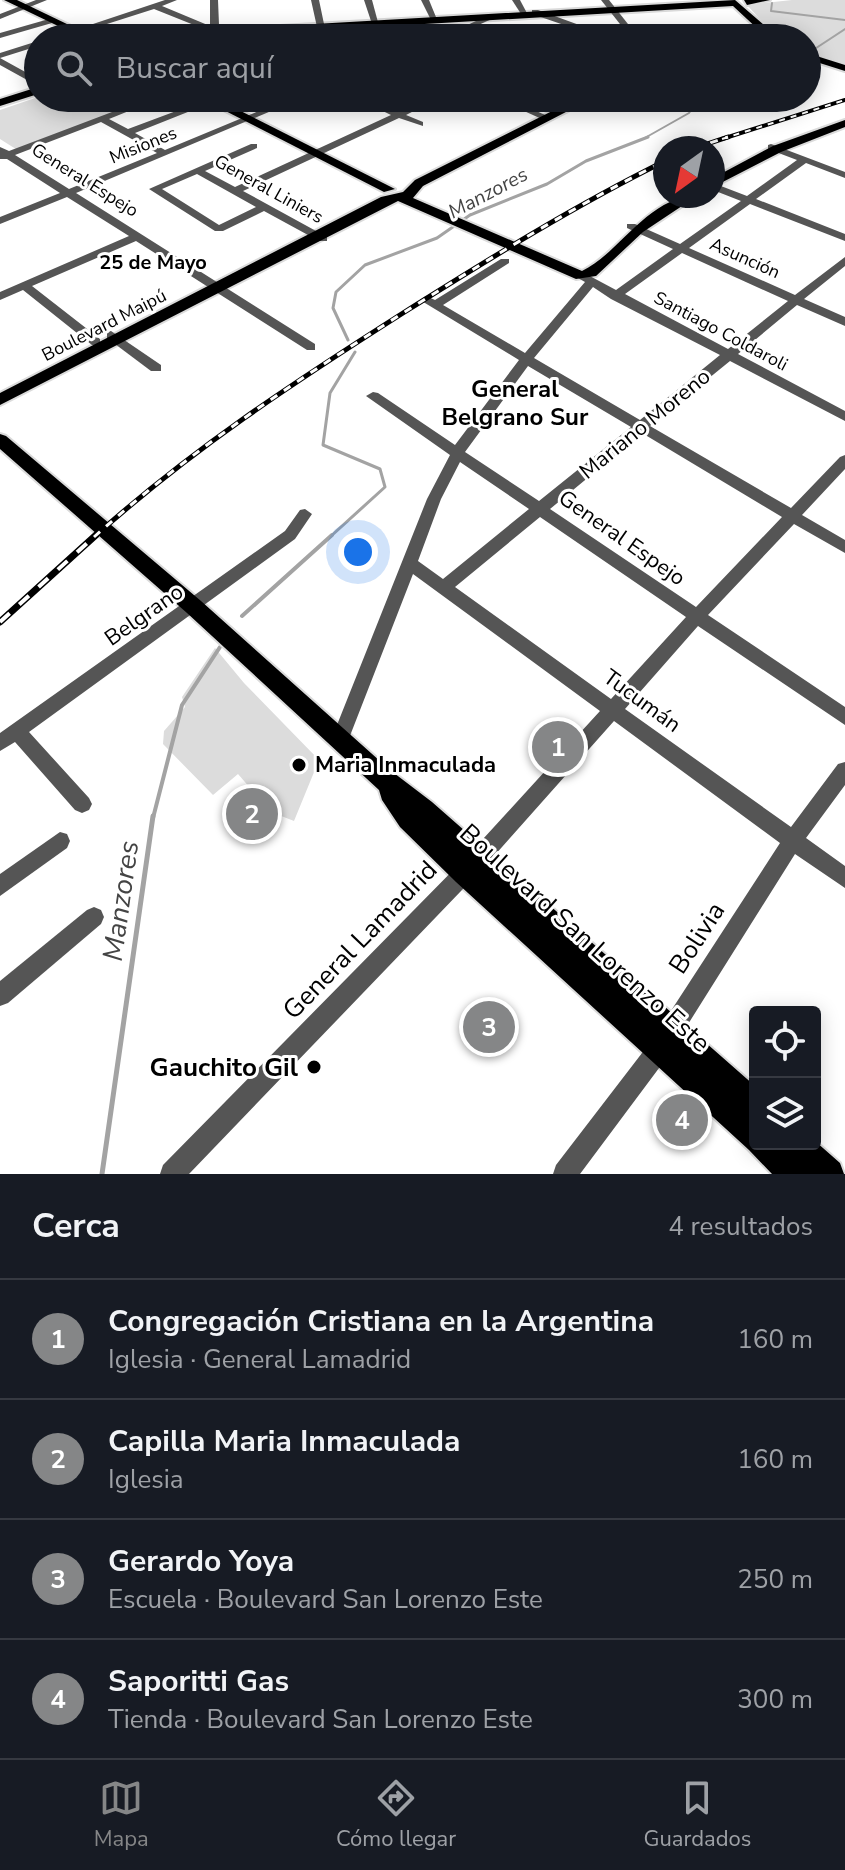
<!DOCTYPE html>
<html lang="es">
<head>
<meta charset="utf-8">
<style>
	body { margin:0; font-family:"Nunito Sans",sans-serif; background:#242831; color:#f1f3f6 }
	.controls { position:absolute; right:24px; bottom:24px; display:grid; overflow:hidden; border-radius:8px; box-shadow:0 4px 20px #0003 }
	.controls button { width:72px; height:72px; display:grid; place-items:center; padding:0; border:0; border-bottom:2px solid #363941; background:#171b24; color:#f1f3f6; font:40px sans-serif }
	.compass { position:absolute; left:653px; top:136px; width:72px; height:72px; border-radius:50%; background:#171b24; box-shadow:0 4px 20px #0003; rotate:213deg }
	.you { position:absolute; left:358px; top:552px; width:28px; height:28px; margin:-20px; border:6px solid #fff; border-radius:50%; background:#1a73e8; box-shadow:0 0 0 12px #1a73e833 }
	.badge { display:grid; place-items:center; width:52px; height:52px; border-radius:50%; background:#858687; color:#fff; font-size:26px; font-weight:700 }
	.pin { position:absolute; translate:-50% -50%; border:4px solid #fff; box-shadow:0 2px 8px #0006 }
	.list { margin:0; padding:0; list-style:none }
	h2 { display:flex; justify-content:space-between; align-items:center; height:104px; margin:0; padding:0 32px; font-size:34px }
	h2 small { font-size:26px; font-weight:400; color:#9ea1a6 }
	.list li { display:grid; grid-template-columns:52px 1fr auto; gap:24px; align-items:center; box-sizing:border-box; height:120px; padding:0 32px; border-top:2px solid #363941 }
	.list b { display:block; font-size:30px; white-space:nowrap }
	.list p { margin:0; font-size:26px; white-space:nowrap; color:#9ea1a6 }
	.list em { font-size:26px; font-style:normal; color:#9ea1a6 }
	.icon { flex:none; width:44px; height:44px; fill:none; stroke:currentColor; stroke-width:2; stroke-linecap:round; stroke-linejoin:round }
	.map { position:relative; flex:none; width:845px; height:1174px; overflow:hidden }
	.search { position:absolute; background:#171b24; box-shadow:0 4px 20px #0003; left:24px; right:24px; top:24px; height:88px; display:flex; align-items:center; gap:20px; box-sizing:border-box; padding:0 28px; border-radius:44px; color:#9ea1a6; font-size:30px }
	.sheet { height:584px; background:#171b24 }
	nav { display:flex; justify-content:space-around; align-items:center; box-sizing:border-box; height:112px; border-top:2px solid #363941; background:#171b24; font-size:22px; color:#9ea1a6 }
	nav a { display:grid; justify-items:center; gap:4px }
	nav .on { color:#858687 }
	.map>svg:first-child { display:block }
</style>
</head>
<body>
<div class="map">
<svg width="845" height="1174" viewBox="0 0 845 1174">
	<rect width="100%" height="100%" fill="#fff"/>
	<g fill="#dcdcdc">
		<polygon points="792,0 845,0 845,65 807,53 807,38 777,38 747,5"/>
		<polygon points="38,97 38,98 161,98 19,151 0,139 0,110"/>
		<polygon points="215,648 244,683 319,760 294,821 271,812 238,774 213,795 163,744 164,731 185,707 182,697"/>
	</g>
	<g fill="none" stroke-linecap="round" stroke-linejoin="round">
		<g stroke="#a3a3a3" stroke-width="2">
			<polyline points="772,3 771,11 845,20"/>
			<polyline points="807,54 845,29"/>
			<polyline points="643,139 689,113 699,98"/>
		</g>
		<g stroke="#a3a3a3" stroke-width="3">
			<polyline points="348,340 333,308 336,292 365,265 437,238 470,215 547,184 586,161 648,137"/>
			<polyline points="330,537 385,487 380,469 323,445 330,393 355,352"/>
		</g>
		<g stroke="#a3a3a3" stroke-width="4">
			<polyline points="242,616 332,535"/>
			<polyline points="153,818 182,705 220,647"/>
		</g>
		<polyline stroke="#a3a3a3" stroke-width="5" points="102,1174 153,816"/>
		<g stroke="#dbdbdb" stroke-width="4">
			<g id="major">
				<polygon points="4,0 17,0 96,38 83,38"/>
				<polygon points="735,0 779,38 713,38 761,32 733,6 188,38 228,29"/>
				<polygon points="744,0 770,0 747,5"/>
				<polygon points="807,53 845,65 845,71 807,59"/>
				<polygon points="38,87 38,94 0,106 0,99"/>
				<polygon points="200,98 215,98 395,189 384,192"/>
				<path d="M578,98h15l-170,88 -10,12 169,73c38,-18 66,-75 115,-75l-54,36 -47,44 -20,3 -178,-78 -398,204v-12l381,-196 22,-5 12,-12z"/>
				<polygon points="845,120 845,127 781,152 713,187 713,178 773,146"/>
				<polygon points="0,434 6,436 201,601 390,770 432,802 755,1086 755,1144 815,1144 815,1141 840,1163 844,1174 772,1174 749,1150 456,882 400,827 382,800 379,790 187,613 0,449"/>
			</g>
		</g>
		<g fill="#555" fill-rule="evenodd">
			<polygon points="36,0 47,0 0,19 0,14"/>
			<polygon points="165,0 177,0 162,6 210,26 210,0 218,0 219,25 215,31 221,38 213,38 204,29 154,9 63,38 51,38"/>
			<polygon points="311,0 319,0 324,24 355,38 344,38 317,27"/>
			<polygon points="364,0 372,0 379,26 372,24"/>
			<polygon points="421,0 429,0 438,22 432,22"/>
			<polygon points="512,0 520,0 529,17 523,17"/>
			<polygon points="601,0 609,0 639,38 631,38"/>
			<polygon points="532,10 538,10 615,38 603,38 575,28 552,38 541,38 567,26 532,14"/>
			<polygon points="489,15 496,17 450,38 439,38"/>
			<polygon points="49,19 52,23 0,38 0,33"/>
			<polygon points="38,41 38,46 0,58 38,79 38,86 0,65 0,53"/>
			<path d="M149,98h12l-52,21 19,10 83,-31h12l-88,35 30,17 125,-52h12l-226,95 239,151v6h-8l-171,-109 -104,45 68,53v6h-8l-69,-55 -23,10v-8l129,-56 -62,-39 -67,27v-7l60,-24 -53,-34h-7v-12l9,4zM101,122l56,31 -88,36 -54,-34z"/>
			<path d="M356,98h12l31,13 29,-13h11l-33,17 17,7v4l-24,-8 -156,73 84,46v4h-8l-55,-30 -41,20h-8l-66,-42 102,-45h6v4l-52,23 30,16 156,-72zM197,174l59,33 -37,18 -57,-36z"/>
			<polygon points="495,98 507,98 552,118 544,120"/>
			<path d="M771,144l74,28v6l-39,-15 -50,36 89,35v7l-95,-37 -61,44 106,47 50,-38v9l-41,33 41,18v9l-48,-21 -59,49 107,57v10l-115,-60 -80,65 141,82 49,-51 5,-2v14l-43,46 43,25v13l-51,-29 -86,91 137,92v18l-147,-99 -73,83 166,118 47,-63 7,-2v23l-39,53 39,28v22l-50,-34 -127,202 -88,118h-27l3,-9 96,-125 128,-197 -166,-122 -128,144 -297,309h-29l3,-9 309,-314 128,-140 -187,-137 -67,172 -6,2 -6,-2 -3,-6 96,-241 23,-44 -84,-59 7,-4 5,1 77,52 64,-85 -99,-60 6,-4 9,4 66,-41h8v4l-66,42 82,48 60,-71 -7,-4v-4h8l30,16 57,-41 -46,-21v-4h8l45,20 61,-43 -28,-11v-7l34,13 50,-36 -29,-11v-4zM682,253l106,48 -60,48 -103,-55zM593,287l18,12 109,56 -80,65 -106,-62zM528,366l103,61 -92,74 -74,-49zM642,433l140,84 -86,90 -146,-98zM460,462l69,47 -86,70 -25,-18 23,-62zM540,517l146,100 -75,82 -156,-112z"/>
			<polygon points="111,331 161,365 161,371 151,371 107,338 107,332"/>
			<polygon points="305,509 312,514 295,539 29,732 89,798 92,804 89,810 82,813 75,810 15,742 0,751 0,733 285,531 300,510"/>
			<polygon points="60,832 67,834 70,841 67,848 0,896 0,874"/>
			<polygon points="94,907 101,910 104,917 101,924 8,1003 0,1006 0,981 87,910"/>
		</g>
		<use href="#major" fill="#000" fill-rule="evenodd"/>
		<g stroke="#000" stroke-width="4">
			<polyline id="rail-far2" points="722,139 845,100"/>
		</g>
		<g stroke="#000" stroke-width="5">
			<g id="rail-far1">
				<polyline points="695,148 728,137"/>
				<path d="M94,537c98,-88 199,-154 309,-224 86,-54 171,-107 262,-152"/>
			</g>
		</g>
		<g stroke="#000" stroke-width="7">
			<polyline id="rail" points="0,622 96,535"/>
		</g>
		<use href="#rail-far2" stroke="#fff" stroke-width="2" stroke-dasharray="6" stroke-linecap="butt"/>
		<use href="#rail-far1" stroke="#fff" stroke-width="3" stroke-dasharray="8" stroke-linecap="butt"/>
		<use href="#rail" stroke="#fff" stroke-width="4" stroke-dasharray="13" stroke-linecap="butt"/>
	</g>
	<g fill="#000" stroke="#fff" stroke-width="3">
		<circle cx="299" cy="765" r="8"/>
		<circle cx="314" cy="1067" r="8"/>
	</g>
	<g text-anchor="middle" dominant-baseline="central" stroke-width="6" stroke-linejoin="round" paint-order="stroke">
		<g font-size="18" fill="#000" stroke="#fff">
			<text transform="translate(143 145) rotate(-22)">Misiones</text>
			<text transform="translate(85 180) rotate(32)">General Espejo</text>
			<text transform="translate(269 189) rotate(29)">General Liniers</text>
			<text transform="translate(745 258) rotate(24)">Asunción</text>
			<text transform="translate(104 325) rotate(-27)">Boulevard Maipú</text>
			<text transform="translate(721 331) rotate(28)">Santiago Coldaroli</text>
		</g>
		<g font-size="20" font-style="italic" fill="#444" stroke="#fff">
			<text transform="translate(488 193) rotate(-28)">Manzores</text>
		</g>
		<g font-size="20" font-weight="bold" fill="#000" stroke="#fff">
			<text x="153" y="262">25 de Mayo</text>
		</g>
		<g font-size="22" fill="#000" stroke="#fff">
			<text transform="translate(645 424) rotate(-39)">Mariano Moreno</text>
			<text transform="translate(622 538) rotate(35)">General Espejo</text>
			<text transform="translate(144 615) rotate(-35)">Belgrano</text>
			<text transform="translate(642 701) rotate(36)">Tucumán</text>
		</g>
		<g font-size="22" font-weight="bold" fill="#000" stroke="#fff" text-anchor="start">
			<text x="315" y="765">Maria Inmaculada</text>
		</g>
		<g font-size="24" font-weight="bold" fill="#000" stroke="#fff">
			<text x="515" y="389">General<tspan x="515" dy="28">Belgrano Sur</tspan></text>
		</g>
		<g font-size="26" fill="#000" stroke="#fff">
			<text transform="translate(585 938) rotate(42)">Boulevard San Lorenzo Este</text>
			<text transform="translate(697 938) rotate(-57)">Bolivia</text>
			<text transform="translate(360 940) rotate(-46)">General Lamadrid</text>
		</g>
		<g font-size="26" font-weight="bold" fill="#000" stroke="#fff" text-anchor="end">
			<text x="298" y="1067">Gauchito Gil</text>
		</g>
		<g font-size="28" font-style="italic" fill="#444" stroke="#fff">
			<text transform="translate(121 901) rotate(-82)">Manzores</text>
		</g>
	</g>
</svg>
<div class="controls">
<button><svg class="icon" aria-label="locate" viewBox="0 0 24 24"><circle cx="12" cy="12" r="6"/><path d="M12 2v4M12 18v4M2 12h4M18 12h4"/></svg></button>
<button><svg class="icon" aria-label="layers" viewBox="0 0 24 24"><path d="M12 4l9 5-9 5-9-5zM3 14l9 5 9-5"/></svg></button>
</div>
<svg class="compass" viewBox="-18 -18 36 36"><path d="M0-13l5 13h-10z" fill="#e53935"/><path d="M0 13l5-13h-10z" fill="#9ea1a6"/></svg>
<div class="you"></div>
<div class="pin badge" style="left:558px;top:747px">1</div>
<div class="pin badge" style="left:252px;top:814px">2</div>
<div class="pin badge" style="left:489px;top:1027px">3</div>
<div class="pin badge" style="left:682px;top:1120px">4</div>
<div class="search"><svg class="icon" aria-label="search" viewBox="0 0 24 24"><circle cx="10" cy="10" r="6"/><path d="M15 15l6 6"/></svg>Buscar aquí</div>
</div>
<section class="sheet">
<h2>Cerca<small>4 resultados</small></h2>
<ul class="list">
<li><span class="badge">1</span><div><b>Congregación Cristiana en la Argentina</b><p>Iglesia · General Lamadrid</p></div><em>160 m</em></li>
<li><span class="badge">2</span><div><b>Capilla Maria Inmaculada</b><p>Iglesia</p></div><em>160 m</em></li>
<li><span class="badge">3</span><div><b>Gerardo Yoya</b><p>Escuela · Boulevard San Lorenzo Este</p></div><em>250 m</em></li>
<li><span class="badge">4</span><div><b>Saporitti Gas</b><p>Tienda · Boulevard San Lorenzo Este</p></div><em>300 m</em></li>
</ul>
</section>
<nav>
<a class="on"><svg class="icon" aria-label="map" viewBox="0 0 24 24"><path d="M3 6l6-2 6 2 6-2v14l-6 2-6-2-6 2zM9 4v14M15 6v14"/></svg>Mapa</a>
<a><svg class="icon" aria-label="directions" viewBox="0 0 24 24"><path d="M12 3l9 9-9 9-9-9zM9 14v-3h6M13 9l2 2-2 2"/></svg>Cómo llegar</a>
<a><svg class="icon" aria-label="saved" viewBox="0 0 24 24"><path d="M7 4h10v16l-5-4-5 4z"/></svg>Guardados</a>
</nav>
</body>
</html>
